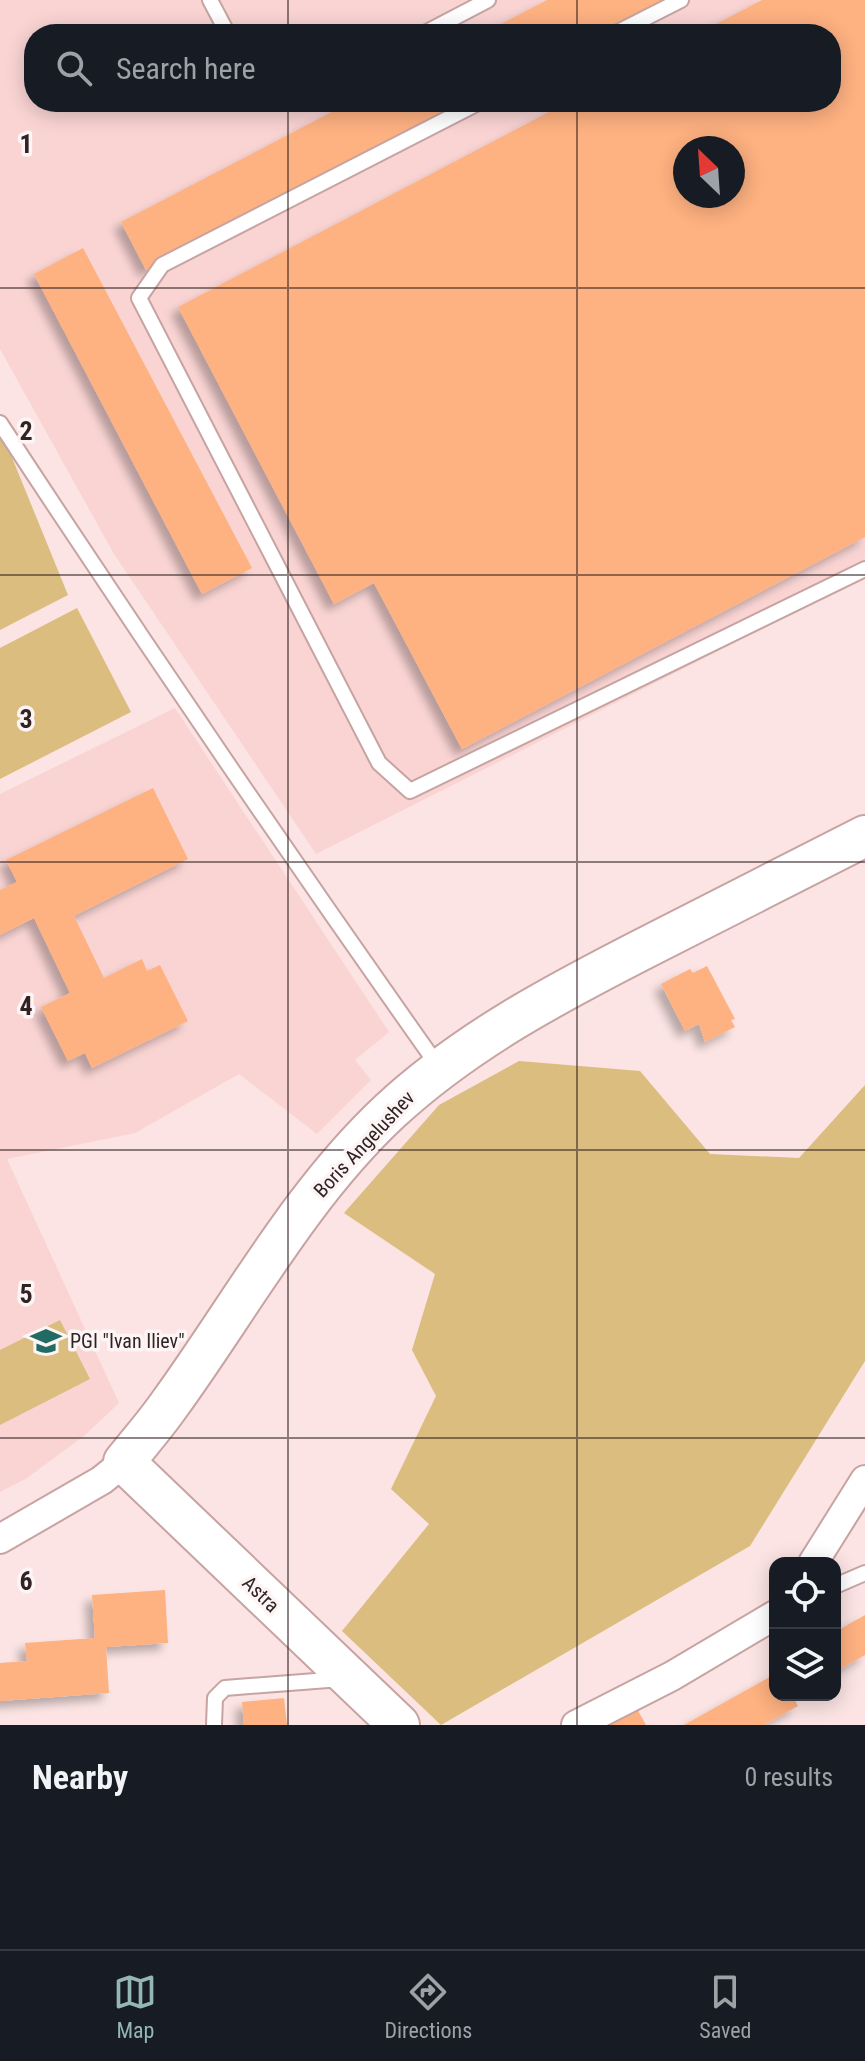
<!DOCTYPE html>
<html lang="en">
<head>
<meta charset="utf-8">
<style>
	body { margin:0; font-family:"Roboto Condensed",sans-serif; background:#20242c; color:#f1f3f6 }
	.controls { position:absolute; right:24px; bottom:24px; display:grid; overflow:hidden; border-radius:16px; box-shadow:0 4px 20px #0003 }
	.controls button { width:72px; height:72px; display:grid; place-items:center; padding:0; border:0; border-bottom:2px solid #363941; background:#171b24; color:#f1f3f6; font:40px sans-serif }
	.compass { position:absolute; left:673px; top:136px; width:72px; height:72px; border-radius:50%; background:#171b24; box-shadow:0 4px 20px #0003; rotate:335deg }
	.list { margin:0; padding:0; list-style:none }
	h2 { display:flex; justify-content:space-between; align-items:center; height:104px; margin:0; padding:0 32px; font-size:34px }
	h2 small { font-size:26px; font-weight:400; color:#9ea1a6 }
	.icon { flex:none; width:44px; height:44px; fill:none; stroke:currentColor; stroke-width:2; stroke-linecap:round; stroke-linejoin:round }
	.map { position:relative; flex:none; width:865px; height:1725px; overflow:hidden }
	.search { position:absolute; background:#171b24; box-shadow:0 4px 20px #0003; left:24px; right:24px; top:24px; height:88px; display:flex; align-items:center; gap:20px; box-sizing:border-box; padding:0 28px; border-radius:32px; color:#9ea1a6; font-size:30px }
	.sheet { height:224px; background:#171b24 }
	nav { display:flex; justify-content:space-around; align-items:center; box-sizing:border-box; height:112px; border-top:2px solid #363941; background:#171b24; font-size:22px; color:#9ea1a6 }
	nav a { display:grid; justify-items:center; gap:4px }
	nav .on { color:#94b6b4 }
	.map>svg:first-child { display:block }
</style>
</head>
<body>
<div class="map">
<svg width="865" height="1725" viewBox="0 0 865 1725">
	<defs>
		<filter id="shadow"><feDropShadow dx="-7" dy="7" stdDeviation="4" flood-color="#0004"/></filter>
	</defs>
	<rect width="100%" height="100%" fill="#fbe4e3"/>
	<g fill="#f9d4d3" fill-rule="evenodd">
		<path d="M0,0h865v577l-549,277 -202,-300 -114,-205zM34,34h797v68h-797zM685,148h48v48h-48z"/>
		<polygon points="175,708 389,1032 355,1060 371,1080 317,1134 239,1074 135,1133 7,1159 119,1403 85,1435 27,1478 0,1492 0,794"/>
	</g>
	<g fill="#dabd7f">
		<polygon points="0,428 68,595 0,630"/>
		<polygon points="77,608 131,712 0,779 0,648"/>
		<polygon points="519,1061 640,1071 710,1154 799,1158 865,1085 865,1361 750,1546 441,1725 342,1631 429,1524 391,1489 436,1396 412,1350 435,1274 344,1213 439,1105"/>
		<polygon points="60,1320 90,1379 0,1425 0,1350"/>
	</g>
	<g fill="#feb181" fill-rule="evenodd" filter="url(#shadow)">
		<polygon points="547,0 665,0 600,34 482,34"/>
		<path d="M762,0h103v537l-403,212 -88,-166 -40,21 -156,-297 390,-205h263v-68h-134zM685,148h48v48h-48z"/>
		<polygon points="351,102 470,102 146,270 121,222"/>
		<polygon points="83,248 252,568 202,594 34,274"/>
		<polygon points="153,788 188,859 74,916 104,978 142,959 147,971 160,965 188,1021 92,1068 85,1053 68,1061 41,1007 70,993 34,918 0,935 0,890 17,882 6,860"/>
		<polygon points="707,966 735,1019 731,1020 735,1027 705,1042 699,1024 685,1031 661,984 690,969 693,973"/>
		<polygon points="165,1590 168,1643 106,1647 109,1693 0,1701 0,1663 27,1661 25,1643 95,1638 92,1595"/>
		<polygon points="865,1615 865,1655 835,1672 835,1632"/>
		<polygon points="775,1674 775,1695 792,1695 798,1706 764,1725 684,1725"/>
		<polygon points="284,1698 287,1725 244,1725 242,1702"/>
		<polygon points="635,1705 646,1725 599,1725"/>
	</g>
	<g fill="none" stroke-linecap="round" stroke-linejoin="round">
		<g stroke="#c7a3a2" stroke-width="18">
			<g id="lane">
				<polyline points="210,0 228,34"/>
				<polyline points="423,34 488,0"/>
				<polyline points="614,34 681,0"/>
				<polyline points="288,102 293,102"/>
				<polyline points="480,102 162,265 139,298 379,763 410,791 865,569"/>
				<path d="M0,423c142,217 288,431 438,643"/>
				<polyline points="835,1586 865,1573"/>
				<polyline points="214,1725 215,1698 225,1688 341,1679"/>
			</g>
		</g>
		<g stroke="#c7a3a2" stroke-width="32">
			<g id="street">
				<polyline points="0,1539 102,1480 124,1462"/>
				<polyline points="813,1563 865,1480"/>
				<polyline points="576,1725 672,1676 775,1615"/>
			</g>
		</g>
		<g stroke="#c7a3a2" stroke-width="44">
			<path id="secondary" d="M399,1725l-275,-263c15,-19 31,-37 45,-57 72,-99 131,-210 221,-294 77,-71 167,-118 259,-165 72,-37 144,-73 216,-110"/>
		</g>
		<use href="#lane" stroke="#fff" stroke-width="14"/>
		<use href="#street" stroke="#fff" stroke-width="28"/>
		<use href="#secondary" stroke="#fff" stroke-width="40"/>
	</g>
	<path fill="none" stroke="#312323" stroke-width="2" stroke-opacity="0.55" d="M288,0v34M577,0v34M288,102v1623M577,102v1623M0,288h865M0,575h865M0,862h865M0,1150h865M0,1438h865"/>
	<defs>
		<g id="school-bare" transform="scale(2.4)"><path d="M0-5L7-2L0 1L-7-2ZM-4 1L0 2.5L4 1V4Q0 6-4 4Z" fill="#226b63" stroke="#fdf5f5" stroke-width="2.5" paint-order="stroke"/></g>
	</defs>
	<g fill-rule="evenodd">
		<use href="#school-bare" x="46" y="1341"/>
	</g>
	<g text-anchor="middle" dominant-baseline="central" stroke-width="7" stroke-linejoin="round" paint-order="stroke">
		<g font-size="20" fill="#312323" stroke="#fdf5f5">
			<text transform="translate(364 1144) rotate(-47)">Boris Angelushev</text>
			<text transform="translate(261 1594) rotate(44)">Astra</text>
		</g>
		<g font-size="20" fill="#312323" stroke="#fdf5f5" text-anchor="start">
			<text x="70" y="1341">PGI "Ivan Iliev"</text>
		</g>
	</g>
	<g font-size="26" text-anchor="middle" font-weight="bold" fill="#312323" stroke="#fdf5f5" stroke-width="7" stroke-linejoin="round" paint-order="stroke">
		<text x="26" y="153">1</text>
		<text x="26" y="440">2</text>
		<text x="26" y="728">3</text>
		<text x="26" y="1015">4</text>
		<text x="26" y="1303">5</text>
		<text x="26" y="1590">6</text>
	</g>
</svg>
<div class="controls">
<button><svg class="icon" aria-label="locate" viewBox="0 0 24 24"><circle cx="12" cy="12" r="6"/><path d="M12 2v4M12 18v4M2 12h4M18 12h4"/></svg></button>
<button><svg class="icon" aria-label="layers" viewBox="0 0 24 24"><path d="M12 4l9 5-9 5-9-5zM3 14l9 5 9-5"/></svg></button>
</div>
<svg class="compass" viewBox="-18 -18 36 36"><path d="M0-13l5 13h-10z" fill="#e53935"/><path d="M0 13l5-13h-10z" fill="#9ea1a6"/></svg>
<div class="search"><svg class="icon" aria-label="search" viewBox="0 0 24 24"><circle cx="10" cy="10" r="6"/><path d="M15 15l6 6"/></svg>Search here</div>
</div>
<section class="sheet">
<h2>Nearby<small>0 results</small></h2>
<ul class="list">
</ul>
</section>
<nav>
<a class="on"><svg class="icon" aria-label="map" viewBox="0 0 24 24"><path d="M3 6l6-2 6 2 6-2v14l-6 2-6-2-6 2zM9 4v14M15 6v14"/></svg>Map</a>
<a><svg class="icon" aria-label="directions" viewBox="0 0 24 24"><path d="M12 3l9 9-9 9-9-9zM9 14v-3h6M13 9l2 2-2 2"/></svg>Directions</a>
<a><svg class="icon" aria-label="saved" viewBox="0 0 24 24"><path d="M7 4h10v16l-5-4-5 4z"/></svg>Saved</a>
</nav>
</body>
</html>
